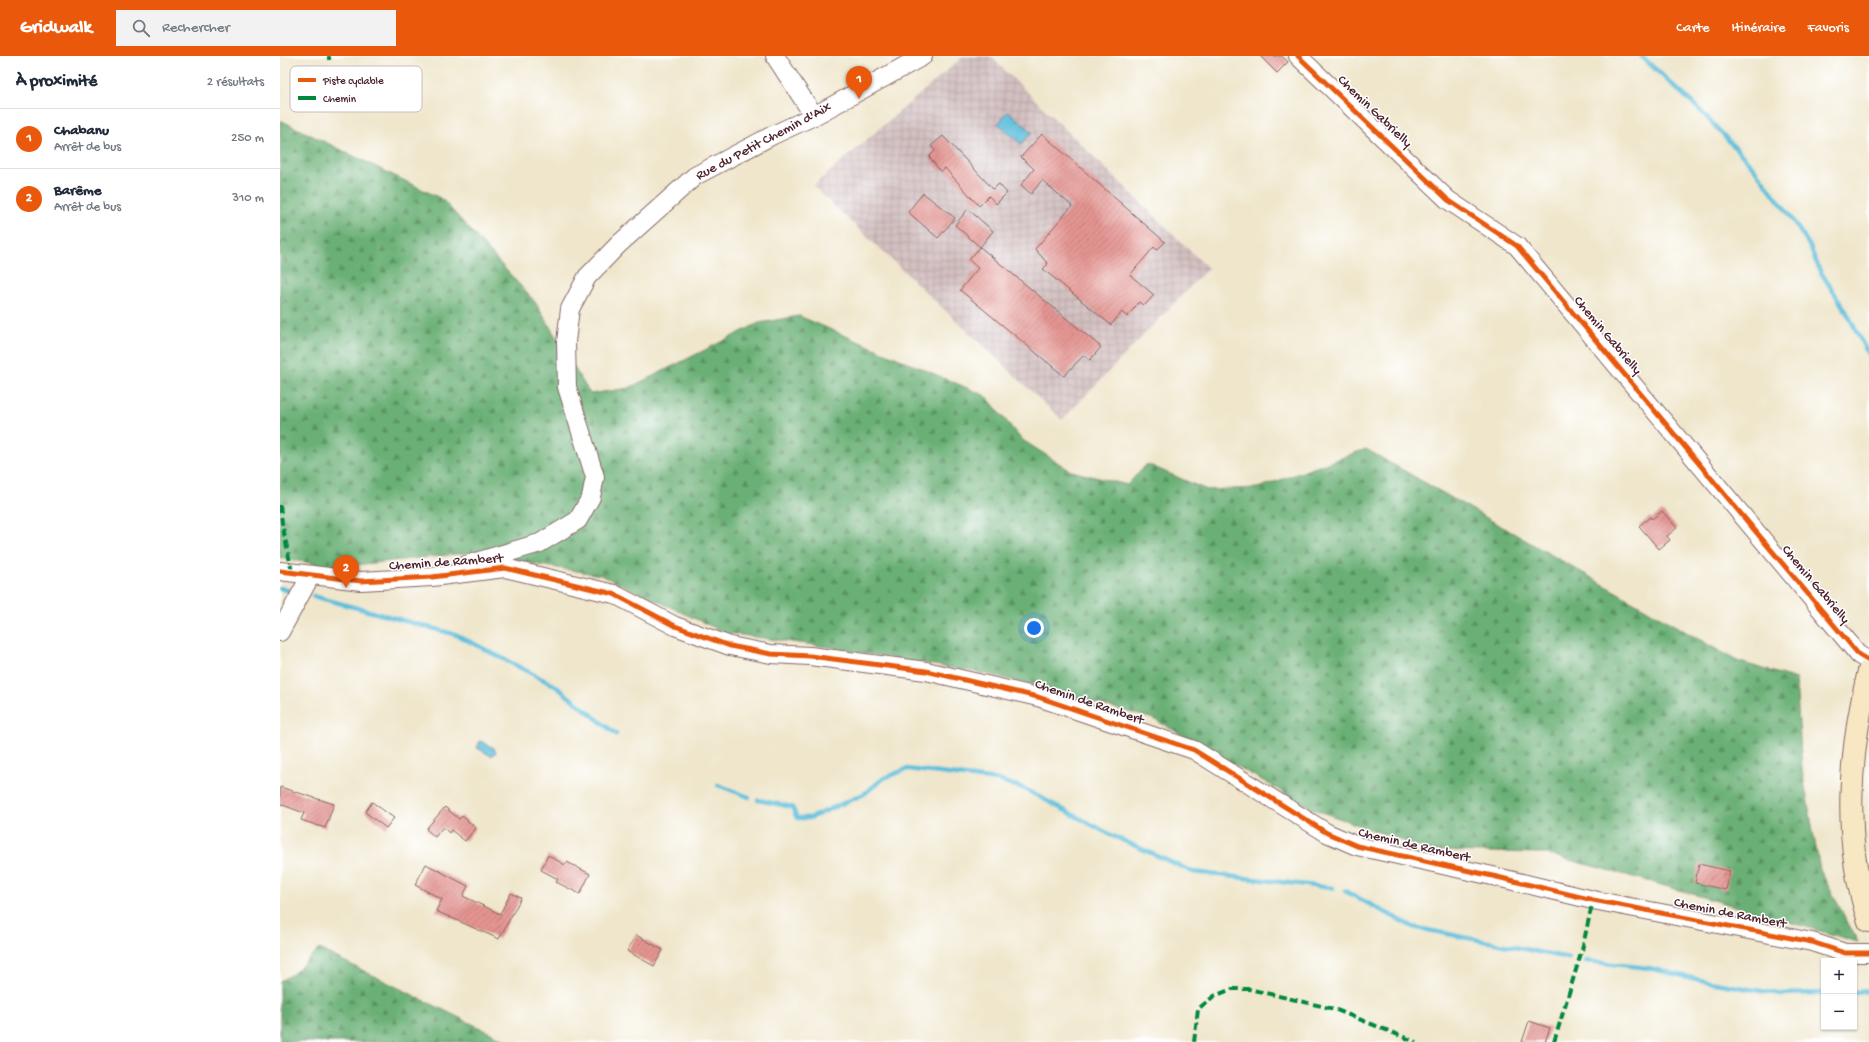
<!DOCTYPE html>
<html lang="fr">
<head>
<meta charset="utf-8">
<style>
	body { margin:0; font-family:"Gochi Hand",sans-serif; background:#f2f2f3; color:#1f2937 }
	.controls { position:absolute; right:12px; bottom:12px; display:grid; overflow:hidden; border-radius:0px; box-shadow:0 1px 3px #0004 }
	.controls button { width:36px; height:36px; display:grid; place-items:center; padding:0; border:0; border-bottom:1px solid #e0e1e3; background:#fff; color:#1f2937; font:20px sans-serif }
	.you { position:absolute; left:754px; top:572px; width:14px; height:14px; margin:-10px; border:3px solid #fff; border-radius:50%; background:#1a73e8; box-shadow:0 0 0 6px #1a73e833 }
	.badge { display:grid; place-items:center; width:26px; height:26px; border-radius:50%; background:#ea580c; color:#fff; font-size:13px; font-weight:700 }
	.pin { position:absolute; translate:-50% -33px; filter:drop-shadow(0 1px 2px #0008) }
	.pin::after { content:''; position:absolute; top:21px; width:14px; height:12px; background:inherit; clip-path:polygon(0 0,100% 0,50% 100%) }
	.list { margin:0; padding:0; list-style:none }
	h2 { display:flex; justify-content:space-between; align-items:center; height:52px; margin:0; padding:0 16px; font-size:17px }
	h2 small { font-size:13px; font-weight:400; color:#747a83 }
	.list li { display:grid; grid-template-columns:26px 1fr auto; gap:12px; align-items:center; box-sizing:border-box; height:60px; padding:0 16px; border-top:1px solid #e0e1e3 }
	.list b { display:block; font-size:15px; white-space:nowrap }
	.list p { margin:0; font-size:13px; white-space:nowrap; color:#747a83 }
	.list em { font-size:13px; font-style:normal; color:#747a83 }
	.icon { flex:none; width:22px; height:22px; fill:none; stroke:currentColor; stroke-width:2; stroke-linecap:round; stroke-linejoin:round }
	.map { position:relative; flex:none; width:1589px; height:986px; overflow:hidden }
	header { display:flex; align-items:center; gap:24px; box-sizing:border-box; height:56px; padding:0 20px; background:#ea580c; color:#fff }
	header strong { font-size:19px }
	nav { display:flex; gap:22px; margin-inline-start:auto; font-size:14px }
	.search { width:280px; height:36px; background:#f2f2f3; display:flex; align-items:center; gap:10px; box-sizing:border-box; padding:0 14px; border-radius:0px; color:#747a83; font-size:15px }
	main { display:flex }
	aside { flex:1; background:#fff }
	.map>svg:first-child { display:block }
</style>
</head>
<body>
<header>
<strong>Gridwalk</strong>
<div class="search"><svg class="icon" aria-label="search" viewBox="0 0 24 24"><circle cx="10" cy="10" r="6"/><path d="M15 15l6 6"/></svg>Rechercher</div>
<nav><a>Carte</a><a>Itinéraire</a><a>Favoris</a></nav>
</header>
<main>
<aside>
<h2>À proximité<small>2 résultats</small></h2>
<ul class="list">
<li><span class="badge">1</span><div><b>Chabanu</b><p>Arrêt de bus</p></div><em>250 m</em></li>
<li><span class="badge">2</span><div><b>Barême</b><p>Arrêt de bus</p></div><em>310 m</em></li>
</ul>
</aside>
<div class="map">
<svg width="1589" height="986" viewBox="0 0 1589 986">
	<defs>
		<pattern id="industrial-grid" width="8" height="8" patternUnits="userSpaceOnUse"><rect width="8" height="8" fill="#d2bfc0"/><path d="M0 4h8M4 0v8" fill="none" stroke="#b6a4a5"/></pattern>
		<pattern id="forest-firs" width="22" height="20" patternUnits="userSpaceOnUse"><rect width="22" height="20" fill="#6ab076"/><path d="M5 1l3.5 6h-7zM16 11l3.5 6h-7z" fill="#598f61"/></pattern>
		<pattern id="building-hatch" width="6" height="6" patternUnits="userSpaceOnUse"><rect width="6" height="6" fill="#e49491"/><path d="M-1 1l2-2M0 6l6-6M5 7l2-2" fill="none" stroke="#bb7877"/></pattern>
	</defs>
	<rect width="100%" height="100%" fill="#fff"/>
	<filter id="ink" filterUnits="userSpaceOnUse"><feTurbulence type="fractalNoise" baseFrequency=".025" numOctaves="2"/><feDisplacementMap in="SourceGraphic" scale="8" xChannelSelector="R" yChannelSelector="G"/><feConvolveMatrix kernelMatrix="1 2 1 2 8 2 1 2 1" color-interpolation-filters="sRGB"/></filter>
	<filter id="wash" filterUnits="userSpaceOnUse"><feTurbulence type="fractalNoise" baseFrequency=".012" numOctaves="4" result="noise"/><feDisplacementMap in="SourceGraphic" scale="16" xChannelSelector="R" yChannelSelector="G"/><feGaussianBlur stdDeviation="0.9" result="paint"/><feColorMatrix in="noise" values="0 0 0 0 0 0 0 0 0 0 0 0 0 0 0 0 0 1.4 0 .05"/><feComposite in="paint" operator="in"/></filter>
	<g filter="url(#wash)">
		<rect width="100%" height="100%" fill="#efe6cb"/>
		<polygon fill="url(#industrial-grid)" points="684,0 710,0 928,212 782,364 533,130"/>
		<g fill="url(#forest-firs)" stroke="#5a6850">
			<polygon points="0,64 162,143 255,246 310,338 349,332 479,267 519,260 706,340 741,383 791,415 847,429 867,408 927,434 978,432 1086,393 1457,605 1516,623 1522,714 1540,814 1578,886 1361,823 1263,797 1152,795 1033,753 874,663 713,619 548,591 446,577 321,519 186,497 56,511 0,502"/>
			<polygon points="39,893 229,986 0,986 0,925 14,917"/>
		</g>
		<g fill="#5ebfdc" stroke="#546f84">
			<polygon points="728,55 752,76 741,88 718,68"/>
			<polygon points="200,685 214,692 216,697 211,700 197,692"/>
		</g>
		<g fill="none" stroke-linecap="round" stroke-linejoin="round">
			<g stroke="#5ebfdc" stroke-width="4.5">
				<polyline points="1361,0 1419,53 1473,111 1508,157 1529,189 1540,215 1566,255 1589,300"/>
				<polyline points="0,532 13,536"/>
				<polyline points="33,540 177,579 274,629 336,678"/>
				<polyline points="438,729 469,741"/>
				<polyline points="478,744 512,751 517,762 530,762 584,738 604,722 627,713 718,724 743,732 831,779 913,816 1053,832"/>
				<polyline points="1065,835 1133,871 1289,902"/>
				<polyline points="1305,905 1369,912 1429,926 1499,938 1544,937"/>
				<polyline points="1574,936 1588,935"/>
			</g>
		</g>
		<g id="blocks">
			<g fill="url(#building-hatch)">
				<polygon points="980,0 1002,0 1008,6 997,17"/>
				<polygon points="762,78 885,186 877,194 874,191 850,219 874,239 864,250 859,246 847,261 842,256 831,269 763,213 768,208 755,193 792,150 762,124 751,138 741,129 754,113 741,101"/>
				<polygon points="663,80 713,133 719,128 727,137 716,148 709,140 699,150 665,112 661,116 649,101 655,95 651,90"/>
				<polygon points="643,137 675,162 658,182 628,156"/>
				<polygon points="688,153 713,175 700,191 675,169"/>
				<polygon points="700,191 821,291 810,304 804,299 784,320 680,234 698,212 689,204"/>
				<polygon points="1382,455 1397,472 1387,480 1390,484 1379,493 1359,470 1370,461 1372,463"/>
				<polygon points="0,731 54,748 45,772 21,764 24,757 0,748"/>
				<polygon points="92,746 114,762 106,772 85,756"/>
				<polygon points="165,751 179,763 182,760 196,772 185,785 171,774 169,777 163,771 155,781 146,773"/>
				<polygon points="268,799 285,809 287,806 310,818 300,838 276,826 278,823 261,814"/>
				<polygon points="146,808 188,830 183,840 220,858 231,837 241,842 219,883 156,855 162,843 135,829"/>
				<polygon points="1419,808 1450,815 1446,834 1415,827"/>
				<polygon points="356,879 383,894 374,910 347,895"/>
				<polygon points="1249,965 1270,972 1265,986 1242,986"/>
			</g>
		</g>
	</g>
	<g filter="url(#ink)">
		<use href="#blocks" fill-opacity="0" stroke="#846563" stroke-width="1"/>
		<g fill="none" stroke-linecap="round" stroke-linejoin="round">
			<g stroke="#846563" stroke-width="20">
				<g id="minor">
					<polyline points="495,0 534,60"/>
					<polyline points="1018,0 1168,144 1237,190 1579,599 1589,605"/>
					<polyline points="186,509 260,487 298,464 311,441 315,421 287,331 286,286 290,253 307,221 339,188 415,120 493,79 534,60 643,0"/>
					<polyline points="0,515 81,525 152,521 225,512 334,538 395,570 450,590 491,598 530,600 646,615 758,641 914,694 1047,777 1077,790 1217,821 1313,844 1532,886 1565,897 1589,897"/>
					<polyline points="0,576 31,519"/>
				</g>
			</g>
			<g stroke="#846563" stroke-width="24">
				<path id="secondary" d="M1589,615c-20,80 -27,171 0,250"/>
			</g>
			<use href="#minor" stroke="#fff" stroke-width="18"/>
			<use href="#secondary" stroke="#f7e8c3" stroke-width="22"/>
			<g stroke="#00873e" stroke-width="4" stroke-dasharray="8 4" stroke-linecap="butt">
				<polyline points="49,4 49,0"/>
				<polyline points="0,449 2,467 12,516"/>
				<polyline points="914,986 918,953 934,940 952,933 969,933 1054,953 1136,986"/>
				<polyline points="1274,986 1302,894 1313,844"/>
			</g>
			<g stroke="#fff" stroke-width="8">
				<g id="cycleway">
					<polyline points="1018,0 1168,144 1237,190 1579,599 1589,605"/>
					<polyline points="0,515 81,525 152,521 225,512 334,538 395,570 450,590 491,598 530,600 646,615 758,641 914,694 1047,777 1077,790 1217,821 1313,844 1532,886 1565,897 1589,897"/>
				</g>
			</g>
			<use href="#cycleway" stroke="#e8590c" stroke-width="5"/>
		</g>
	</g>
	<g text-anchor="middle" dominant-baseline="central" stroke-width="3" stroke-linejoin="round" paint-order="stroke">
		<g font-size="14" fill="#4a1f2b" stroke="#fff">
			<text transform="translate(1094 56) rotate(44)">Chemin Gabrielly</text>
			<text transform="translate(484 86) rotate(-28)">Rue du Petit Chemin d'Aix</text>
			<text transform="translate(1327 280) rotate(50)">Chemin Gabrielly</text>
			<text transform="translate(166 507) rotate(-4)">Chemin de Rambert</text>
			<text transform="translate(1535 529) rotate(50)">Chemin Gabrielly</text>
			<text transform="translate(809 647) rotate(19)">Chemin de Rambert</text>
			<text transform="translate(1134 790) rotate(13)">Chemin de Rambert</text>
			<text transform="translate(1450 858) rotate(11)">Chemin de Rambert</text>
		</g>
	</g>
	<rect x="10" y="10" width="132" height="46" rx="6" fill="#fff" stroke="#c9bcbf" stroke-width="1"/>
	<rect x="18" y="22" width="18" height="4" fill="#e8590c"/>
	<rect x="18" y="40" width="18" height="4" fill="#00873e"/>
	<g font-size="11" fill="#4a1f2b">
		<text x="43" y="28">Piste cyclable</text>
		<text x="43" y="46">Chemin</text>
	</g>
</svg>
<div class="controls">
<button>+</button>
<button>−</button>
</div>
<div class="you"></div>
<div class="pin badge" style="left:579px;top:43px">1</div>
<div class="pin badge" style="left:66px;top:532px">2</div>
</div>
</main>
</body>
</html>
